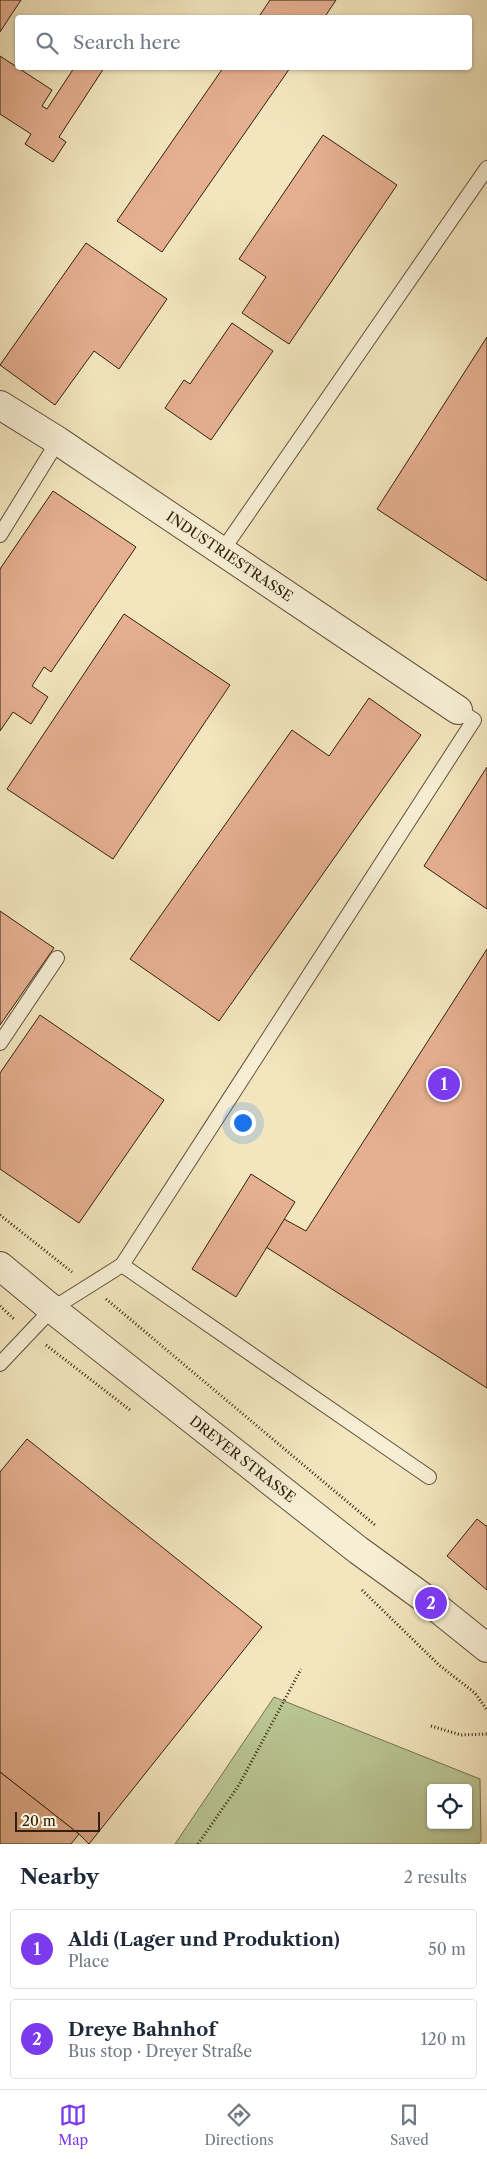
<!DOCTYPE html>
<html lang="en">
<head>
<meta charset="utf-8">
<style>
	body { margin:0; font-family:"Libre Caslon Text",serif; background:#f6f6f7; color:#1f2937 }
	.controls { position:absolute; right:15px; bottom:15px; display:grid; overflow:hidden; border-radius:5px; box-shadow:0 1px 4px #0004 }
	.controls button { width:45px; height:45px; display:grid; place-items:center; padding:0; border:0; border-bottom:1px solid #e0e1e3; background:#fff; color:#1f2937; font:25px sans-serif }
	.scale { position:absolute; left:15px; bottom:12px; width:85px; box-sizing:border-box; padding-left:5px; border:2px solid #32210f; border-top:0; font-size:14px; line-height:18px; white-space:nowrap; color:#32210f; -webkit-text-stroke:4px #f7efd5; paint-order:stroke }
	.you { position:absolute; left:242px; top:1122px; width:18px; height:18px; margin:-12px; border:4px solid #fff; border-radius:50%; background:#1a73e8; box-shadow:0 0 0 8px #1a73e833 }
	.badge { display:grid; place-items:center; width:32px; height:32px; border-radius:50%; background:#7c3aed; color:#fff; font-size:16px; font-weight:700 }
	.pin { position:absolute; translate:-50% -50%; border:2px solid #fff; box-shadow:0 1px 5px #0006 }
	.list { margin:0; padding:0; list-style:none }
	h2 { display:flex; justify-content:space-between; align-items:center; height:65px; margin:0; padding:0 20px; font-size:21px }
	h2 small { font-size:16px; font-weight:400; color:#747a83 }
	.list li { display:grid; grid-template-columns:32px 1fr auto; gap:15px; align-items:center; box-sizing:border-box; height:80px; margin:0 10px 10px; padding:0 10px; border:1px solid #e0e1e3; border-radius:5px }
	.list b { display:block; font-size:19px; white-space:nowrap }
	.list p { margin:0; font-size:16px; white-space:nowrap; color:#747a83 }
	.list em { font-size:16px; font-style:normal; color:#747a83 }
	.icon { flex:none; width:28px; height:28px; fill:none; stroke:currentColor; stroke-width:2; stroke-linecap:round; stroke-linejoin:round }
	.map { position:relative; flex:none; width:487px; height:1844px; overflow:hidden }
	.search { position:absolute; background:#fff; box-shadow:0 1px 4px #0004; left:15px; right:15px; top:15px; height:55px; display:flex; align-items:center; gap:12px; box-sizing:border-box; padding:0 18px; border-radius:5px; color:#747a83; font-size:19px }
	.sheet { height:245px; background:#fff }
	nav { display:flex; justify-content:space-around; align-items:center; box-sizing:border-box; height:70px; border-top:1px solid #e0e1e3; background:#fff; font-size:14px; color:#747a83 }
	nav a { display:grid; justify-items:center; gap:2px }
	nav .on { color:#7c3aed }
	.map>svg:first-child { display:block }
</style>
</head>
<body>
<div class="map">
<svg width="487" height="1844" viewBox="0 0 487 1844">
	<rect width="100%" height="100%" fill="#f3e6bf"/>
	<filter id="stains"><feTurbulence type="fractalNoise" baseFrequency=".004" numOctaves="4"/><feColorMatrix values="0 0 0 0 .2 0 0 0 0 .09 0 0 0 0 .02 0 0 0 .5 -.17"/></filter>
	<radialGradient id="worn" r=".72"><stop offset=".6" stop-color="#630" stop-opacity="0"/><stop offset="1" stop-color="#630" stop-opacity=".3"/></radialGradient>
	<path fill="#b9c593" stroke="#767351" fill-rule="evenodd" d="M274,1697l206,82 1,62 -3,3h-303zM431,1788h37v37h-37z"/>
	<g fill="#e5af90" stroke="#32210f">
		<polygon points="0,0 21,0 0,32"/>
		<polygon points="270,0 336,0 324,18 258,18"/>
		<polygon points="0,56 52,90 42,106 47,109 74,68 104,68 59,137 66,142 53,162 25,144 31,134 0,114"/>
		<polygon points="223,68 290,68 162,252 117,221"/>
		<polygon points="323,135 397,185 289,344 242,313 266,277 239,259"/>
		<polygon points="86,243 167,299 119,369 94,351 55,405 0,365"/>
		<polygon points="232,323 273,351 211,440 165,408 184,380 190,384"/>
		<polygon points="487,337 487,581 377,509"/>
		<polygon points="53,491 136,547 51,672 44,667 32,686 48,697 31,724 13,712 0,731 0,569"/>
		<polygon points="124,614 230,685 113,859 7,789"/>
		<polygon points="369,698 421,735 219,1021 130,959 292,730 329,756"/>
		<polygon points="487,767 487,909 424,866"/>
		<polygon points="0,911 54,948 0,1025"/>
		<polygon points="487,949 487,1388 266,1247 284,1219 306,1231"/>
		<polygon points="40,1015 164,1100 79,1223 0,1169 0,1073"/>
		<polygon points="251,1174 295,1202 236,1297 192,1269"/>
		<polygon points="27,1439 262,1627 89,1844 79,1834 0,1772 0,1472"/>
		<polygon points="477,1519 486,1526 487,1525 487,1590 447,1556"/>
		<polygon points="0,1772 79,1834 71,1844 0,1844"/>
	</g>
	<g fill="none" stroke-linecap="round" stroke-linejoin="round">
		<g stroke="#62523b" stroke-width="16">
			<g id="service">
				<polyline points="0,535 58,441"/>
				<polyline points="222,551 487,168"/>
				<polyline points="0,1043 57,958"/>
				<polyline points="122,1265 429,1477"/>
				<polyline points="0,1364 52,1309 122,1265 474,720 458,710"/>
			</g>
		</g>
		<g stroke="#62523b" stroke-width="30">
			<g id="minor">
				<path id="s1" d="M0,405l58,36 400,269"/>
				<path id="s2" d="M0,1266l52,43 306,241 73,53 56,45"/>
			</g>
		</g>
		<g stroke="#32210f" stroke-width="3" stroke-dasharray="1 2.5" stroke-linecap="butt">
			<polyline points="0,1215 72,1272"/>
			<polyline points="106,1299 375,1525"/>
			<polyline points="0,1306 14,1319"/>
			<polyline points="46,1345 130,1410"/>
			<polyline points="362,1590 439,1665 475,1693 487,1710"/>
			<polyline points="431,1726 461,1735 487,1734"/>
			<polyline points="198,1844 239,1785 301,1669"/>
		</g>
		<use href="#service" stroke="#f7efd5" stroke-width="14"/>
		<use href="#minor" stroke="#f7efd5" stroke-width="28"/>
	</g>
	<g text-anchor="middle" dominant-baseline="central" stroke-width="4" stroke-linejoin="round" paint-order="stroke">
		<g font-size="14" fill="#32210f" stroke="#f7efd5">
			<text stroke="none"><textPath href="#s1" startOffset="275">INDUSTRIESTRASSE</textPath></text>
			<text stroke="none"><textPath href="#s2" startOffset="310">DREYER STRASSE</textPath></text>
		</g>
	</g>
	<rect width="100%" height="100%" filter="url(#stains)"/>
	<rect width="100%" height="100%" fill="url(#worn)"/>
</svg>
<div class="controls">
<button><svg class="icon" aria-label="locate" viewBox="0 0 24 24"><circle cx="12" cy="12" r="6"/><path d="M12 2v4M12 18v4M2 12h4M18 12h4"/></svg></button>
</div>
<div class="scale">20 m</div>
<div class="you"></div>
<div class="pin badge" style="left:444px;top:1084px">1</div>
<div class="pin badge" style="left:431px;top:1603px">2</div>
<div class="search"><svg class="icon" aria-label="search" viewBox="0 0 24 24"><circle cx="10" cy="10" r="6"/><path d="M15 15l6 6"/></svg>Search here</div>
</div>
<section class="sheet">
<h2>Nearby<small>2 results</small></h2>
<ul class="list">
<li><span class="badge">1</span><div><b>Aldi (Lager und Produktion)</b><p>Place</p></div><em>50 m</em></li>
<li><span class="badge">2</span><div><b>Dreye Bahnhof</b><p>Bus stop · Dreyer Straße</p></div><em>120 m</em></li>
</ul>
</section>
<nav>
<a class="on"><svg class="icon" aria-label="map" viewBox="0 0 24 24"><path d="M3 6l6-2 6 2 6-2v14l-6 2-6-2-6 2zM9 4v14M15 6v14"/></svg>Map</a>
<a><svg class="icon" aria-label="directions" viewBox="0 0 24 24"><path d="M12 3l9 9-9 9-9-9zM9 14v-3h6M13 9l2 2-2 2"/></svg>Directions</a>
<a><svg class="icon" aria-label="saved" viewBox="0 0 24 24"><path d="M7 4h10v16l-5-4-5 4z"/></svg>Saved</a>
</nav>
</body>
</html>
